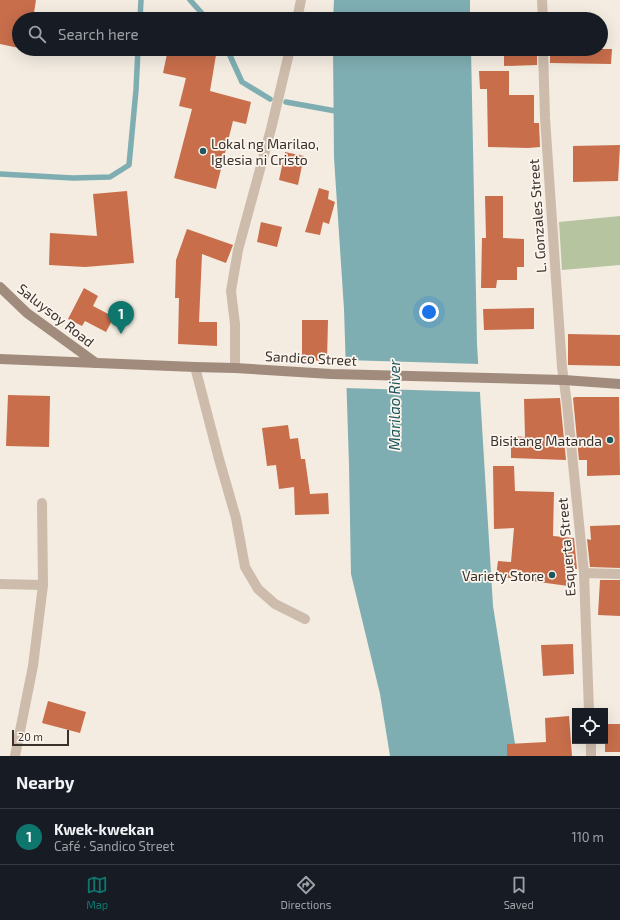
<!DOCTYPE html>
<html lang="en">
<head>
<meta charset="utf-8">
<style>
	body { margin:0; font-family:"Exo 2",sans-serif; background:#20242c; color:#f1f3f6 }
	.controls { position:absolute; right:12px; bottom:12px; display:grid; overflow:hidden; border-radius:0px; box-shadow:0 4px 16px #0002 }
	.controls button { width:36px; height:36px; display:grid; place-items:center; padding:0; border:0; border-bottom:1px solid #363941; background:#171b24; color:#f1f3f6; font:20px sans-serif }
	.scale { position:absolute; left:12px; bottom:10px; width:57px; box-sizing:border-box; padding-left:4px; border:2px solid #3b312b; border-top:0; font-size:11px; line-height:14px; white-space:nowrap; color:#3b312b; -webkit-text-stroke:3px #fbf5ee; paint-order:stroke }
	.you { position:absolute; left:429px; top:312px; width:14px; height:14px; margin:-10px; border:3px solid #fff; border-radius:50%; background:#1a73e8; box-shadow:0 0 0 6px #1a73e833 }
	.badge { display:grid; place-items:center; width:26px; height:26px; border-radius:50%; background:#0f766e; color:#fff; font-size:13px; font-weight:700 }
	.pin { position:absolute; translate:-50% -33px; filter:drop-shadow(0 1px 2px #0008) }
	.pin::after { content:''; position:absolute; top:21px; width:14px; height:12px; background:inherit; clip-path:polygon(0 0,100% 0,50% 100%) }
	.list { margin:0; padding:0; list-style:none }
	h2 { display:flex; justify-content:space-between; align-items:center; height:52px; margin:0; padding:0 16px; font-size:17px }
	h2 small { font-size:13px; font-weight:400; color:#9ea1a6 }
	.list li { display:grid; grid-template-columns:26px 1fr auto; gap:12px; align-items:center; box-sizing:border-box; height:56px; padding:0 16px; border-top:1px solid #363941 }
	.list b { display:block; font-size:15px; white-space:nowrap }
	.list p { margin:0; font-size:13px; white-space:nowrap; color:#9ea1a6 }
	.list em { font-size:13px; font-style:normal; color:#9ea1a6 }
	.icon { flex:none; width:22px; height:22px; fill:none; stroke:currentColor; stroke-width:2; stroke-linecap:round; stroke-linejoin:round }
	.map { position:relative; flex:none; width:620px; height:756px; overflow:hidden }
	.search { position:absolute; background:#171b24; box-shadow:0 4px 16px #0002; left:12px; right:12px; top:12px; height:44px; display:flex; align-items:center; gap:10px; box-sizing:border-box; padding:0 14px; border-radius:22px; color:#9ea1a6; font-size:15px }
	.sheet { height:108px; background:#171b24 }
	nav { display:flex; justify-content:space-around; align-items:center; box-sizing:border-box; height:56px; border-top:1px solid #363941; background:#171b24; font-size:11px; color:#9ea1a6 }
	nav a { display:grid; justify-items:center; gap:2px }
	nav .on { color:#0f766e }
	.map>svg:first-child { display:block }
</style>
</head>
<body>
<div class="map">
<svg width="620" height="756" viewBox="0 0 620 756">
	<rect width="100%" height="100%" fill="#f4ece1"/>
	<polygon fill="#b6c4a0" points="620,216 620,265 562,270 559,222"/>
	<g fill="#7faeb2">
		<polygon points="334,0 470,0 470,19 333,19"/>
		<polygon points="333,49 471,49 477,344 493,606 517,756 390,756 380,694 351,574 349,465 344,309 334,158"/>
	</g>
	<polygon fill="#f4ece1" points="344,360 480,364 482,392 344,388"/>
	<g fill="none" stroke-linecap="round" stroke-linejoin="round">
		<g stroke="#7faeb2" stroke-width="5.5">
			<polyline points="190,0 207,19"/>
			<polyline points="140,19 141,0"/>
			<polyline points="227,49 242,82 270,99"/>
			<polyline points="286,102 341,112"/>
			<polyline points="0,174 73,178 110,177 129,165 136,90 138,49"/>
		</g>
	</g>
	<g fill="#c86e4b">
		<polygon points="0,0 36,0 33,19 19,19 19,48 0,44"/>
		<polygon points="168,49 182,49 216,55 210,91 251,102 246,124 233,121 216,189 174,178 192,109 179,106 186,78 163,73"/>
		<polygon points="504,49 537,49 537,65 504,66"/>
		<polygon points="550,49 612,49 611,64 550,63"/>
		<polygon points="479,71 509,71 509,95 534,95 534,123 539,123 540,147 528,148 488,147 487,89 480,89"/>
		<polygon points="620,145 618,181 573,182 573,146"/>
		<polygon points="285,152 304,156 298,185 279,180"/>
		<polygon points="319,188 329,191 328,199 335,202 329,224 323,222 320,235 305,232"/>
		<polygon points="127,191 134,263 85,267 49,265 50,233 97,236 93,194"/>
		<polygon points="485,196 503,196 503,238 524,239 524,267 517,267 517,280 497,280 496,288 481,288 482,238 486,238"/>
		<polygon points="261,222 282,227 277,247 257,242"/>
		<polygon points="187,229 233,245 226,263 202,254 199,322 217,322 217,346 178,344 179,298 175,298 176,260"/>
		<polygon points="84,288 98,296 93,306 114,317 106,332 85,321 82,326 68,319"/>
		<polygon points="534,308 534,329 484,330 483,309"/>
		<polygon points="302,320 328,320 327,361 302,360"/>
		<polygon points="568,334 620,335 620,366 568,365"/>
		<polygon points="8,395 50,396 49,447 6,446"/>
		<polygon points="575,397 619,397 620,475 587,476 587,460 579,460 573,398"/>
		<polygon points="560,398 566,460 511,458 511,436 525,437 524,399"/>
		<polygon points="288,425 290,439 298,438 301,459 305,459 310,494 328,493 329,514 295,515 294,487 279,489 276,465 267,466 262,428"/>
		<polygon points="493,466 514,466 515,491 554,492 553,536 574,538 577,569 570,569 568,586 496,576 498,561 511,562 514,528 494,529"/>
		<polygon points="620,525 620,568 590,567 587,539 591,540 590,526"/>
		<polygon points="600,580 620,580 620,616 598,615"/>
		<polygon points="573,644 574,674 543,676 541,645"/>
		<polygon points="48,701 86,712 80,733 42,723"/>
		<polygon points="569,716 572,756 507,756 507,744 546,742 545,718"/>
		<rect x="605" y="724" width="15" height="28"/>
	</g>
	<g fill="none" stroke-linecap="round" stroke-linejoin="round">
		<polyline stroke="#cdbcac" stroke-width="10" points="195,367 219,459 236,518 245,567 258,589 275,604 305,619"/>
		<g stroke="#cdbcac" stroke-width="10">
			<polyline points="542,0 543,19"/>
			<polyline points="297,19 301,0"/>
			<polyline points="543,49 545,118 562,367 567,404 584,573 589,711"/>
			<polyline points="235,368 235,324 231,291 238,250 271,129 290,49"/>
			<polyline points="584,573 620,574"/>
			<polyline points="0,584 43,585"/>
			<polyline points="591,741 591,756"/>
			<polyline points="15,756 33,666 43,585 42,503"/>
		</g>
		<g stroke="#a18b7d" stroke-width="10">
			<polyline points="0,287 27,313 96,363"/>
			<polyline points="0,359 195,367 235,368 331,374 564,380 620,384"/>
		</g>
	</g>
	<g fill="#1f575e" stroke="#fbf5ee" stroke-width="1.5">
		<circle cx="203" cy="151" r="4"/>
		<circle cx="610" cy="440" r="4"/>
		<circle cx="552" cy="575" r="4"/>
	</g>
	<g text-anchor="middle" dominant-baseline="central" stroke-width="3.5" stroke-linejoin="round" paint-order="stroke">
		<g font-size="14" fill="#3b312b" stroke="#fbf5ee" text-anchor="end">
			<text x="211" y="143" text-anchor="start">Lokal ng Marilao,<tspan x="211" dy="16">Iglesia ni Cristo</tspan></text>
			<text x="602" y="440">Bisitang Matanda</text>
			<text x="544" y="575">Variety Store</text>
		</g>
		<g font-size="14" fill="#3b312b" stroke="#fbf5ee">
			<text transform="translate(537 216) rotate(-94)">L. Gonzales Street</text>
			<text transform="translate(56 315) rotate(38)">Saluysoy Road</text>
			<text transform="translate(311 358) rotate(3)">Sandico Street</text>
			<text transform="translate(566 547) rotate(-95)">Esquerta Street</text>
		</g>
		<g font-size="15" font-style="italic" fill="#1f575e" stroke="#fbf5ee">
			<text transform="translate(394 405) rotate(-90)">Marilao River</text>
		</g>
	</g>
</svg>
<div class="controls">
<button><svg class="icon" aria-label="locate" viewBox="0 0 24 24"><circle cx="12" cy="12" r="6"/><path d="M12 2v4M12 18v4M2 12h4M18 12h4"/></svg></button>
</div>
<div class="scale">20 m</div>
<div class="you"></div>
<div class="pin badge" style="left:121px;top:334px">1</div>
<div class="search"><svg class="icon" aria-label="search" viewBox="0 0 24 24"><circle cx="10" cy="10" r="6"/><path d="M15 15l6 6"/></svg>Search here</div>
</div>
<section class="sheet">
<h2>Nearby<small></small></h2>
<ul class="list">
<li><span class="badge">1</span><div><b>Kwek-kwekan</b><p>Café · Sandico Street</p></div><em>110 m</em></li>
</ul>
</section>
<nav>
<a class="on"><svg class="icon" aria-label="map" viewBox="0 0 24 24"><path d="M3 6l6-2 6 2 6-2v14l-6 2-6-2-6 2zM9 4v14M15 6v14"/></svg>Map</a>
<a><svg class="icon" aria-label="directions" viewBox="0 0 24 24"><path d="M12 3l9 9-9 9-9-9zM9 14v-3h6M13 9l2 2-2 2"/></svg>Directions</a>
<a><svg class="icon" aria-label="saved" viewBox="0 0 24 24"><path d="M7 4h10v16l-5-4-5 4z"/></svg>Saved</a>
</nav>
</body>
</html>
